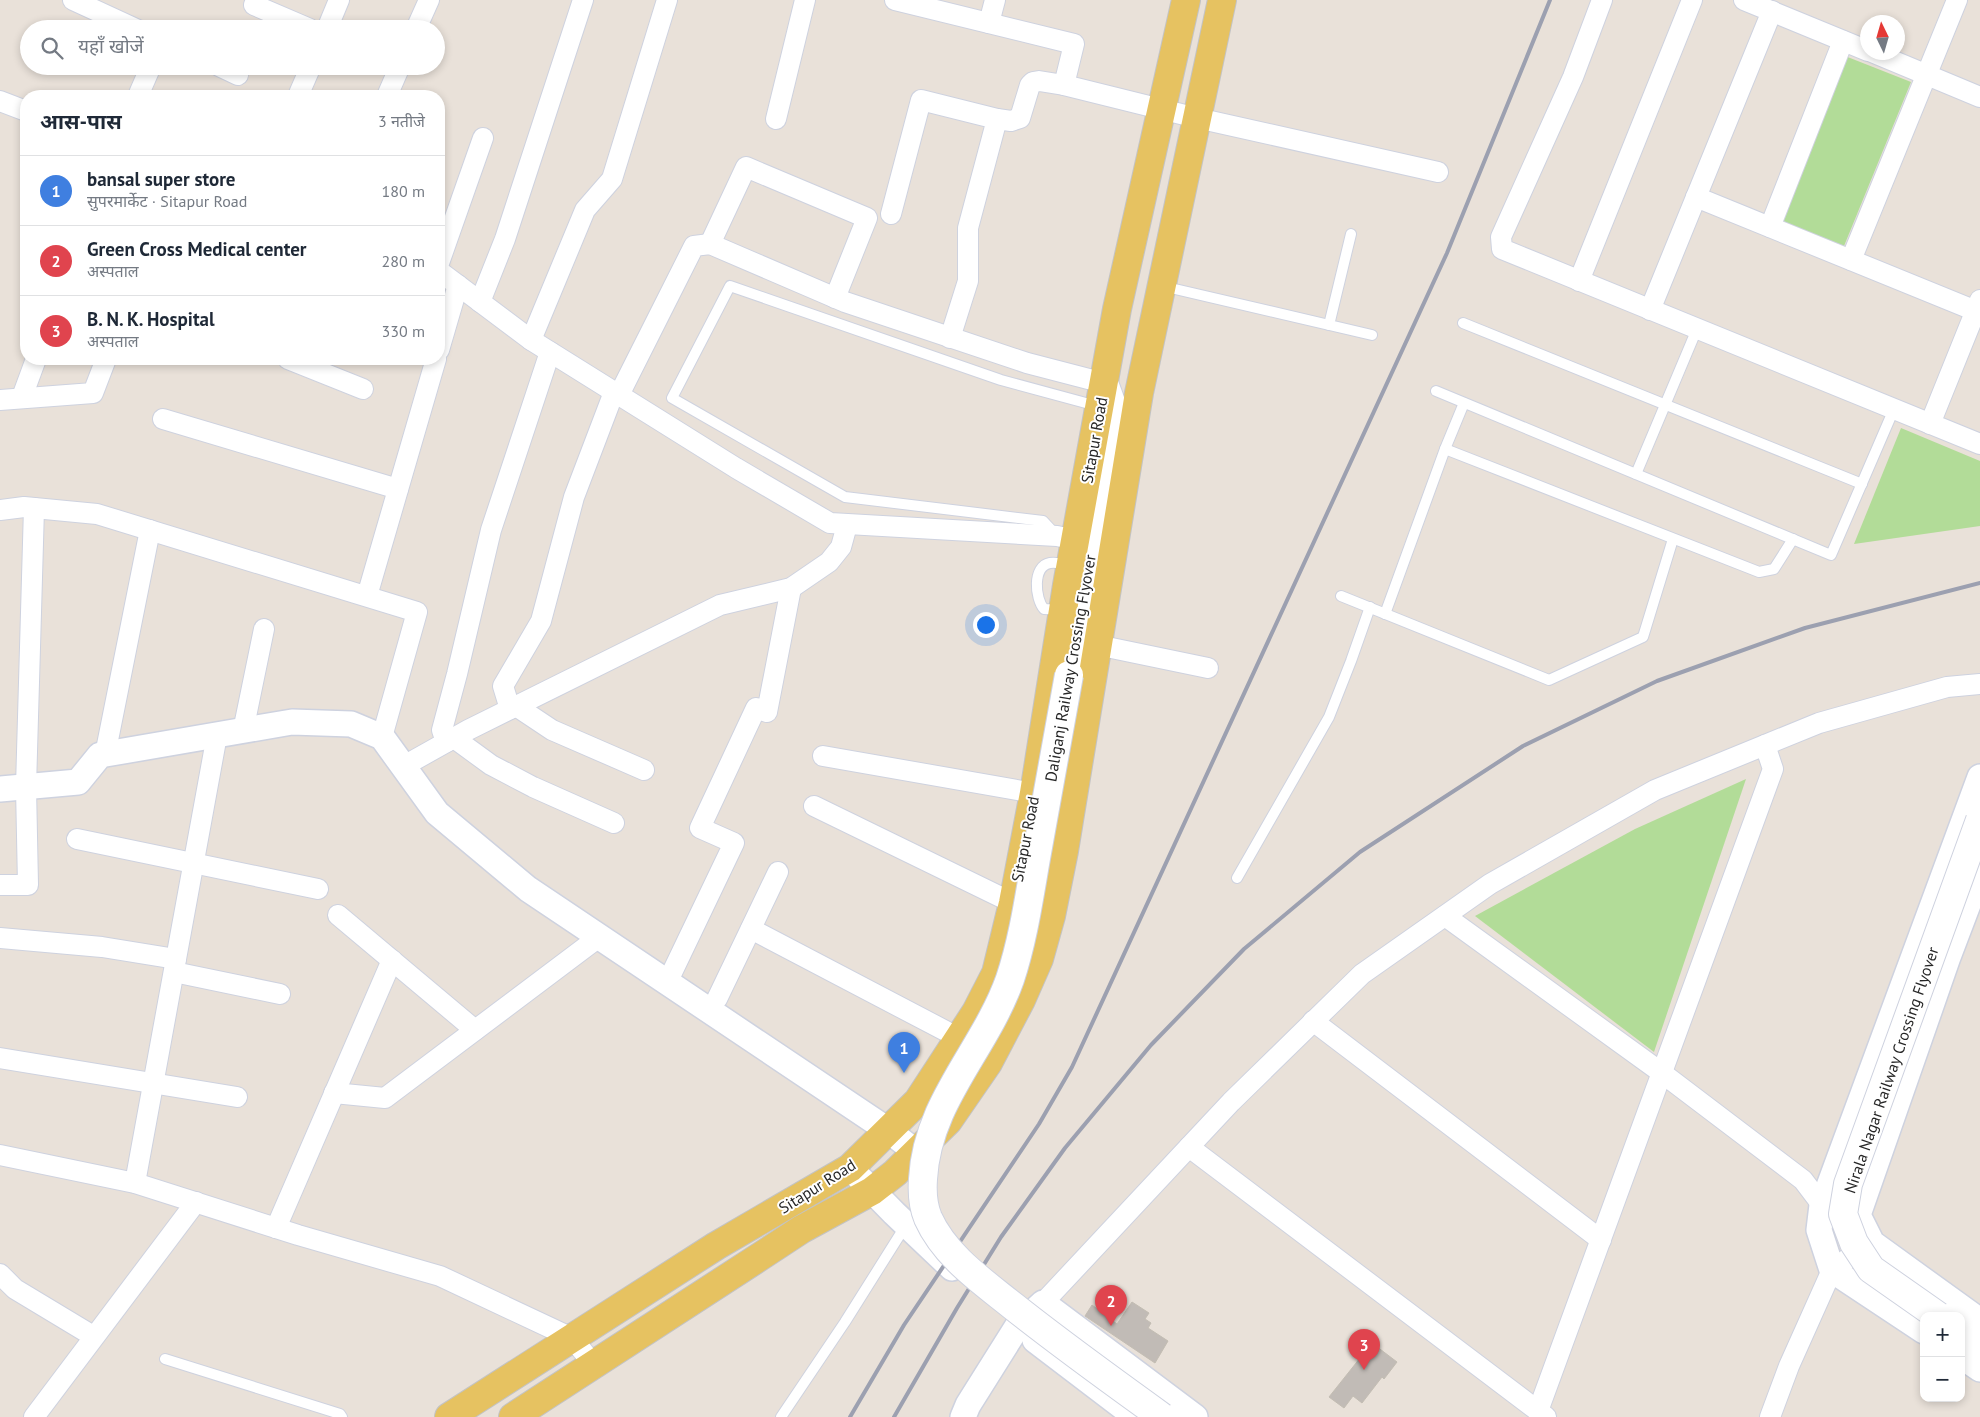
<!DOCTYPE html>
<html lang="hi">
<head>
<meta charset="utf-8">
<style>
	body { margin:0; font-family:"PT Sans","Noto Sans Devanagari",sans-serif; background:#f6f6f7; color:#1f2937 }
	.controls { position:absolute; right:15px; bottom:15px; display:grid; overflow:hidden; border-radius:10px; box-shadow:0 2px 8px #0003 }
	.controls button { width:45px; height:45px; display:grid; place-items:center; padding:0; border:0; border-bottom:1px solid #e0e1e3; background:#fff; color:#1f2937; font:25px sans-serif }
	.compass { position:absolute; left:1860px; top:15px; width:45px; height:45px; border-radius:50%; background:#fff; box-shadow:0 2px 8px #0003; rotate:355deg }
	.you { position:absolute; left:985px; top:624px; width:18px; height:18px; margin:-12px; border:4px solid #fff; border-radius:50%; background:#1a73e8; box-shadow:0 0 0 8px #1a73e833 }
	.badge { display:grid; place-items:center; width:32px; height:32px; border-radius:50%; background:#0b8043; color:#fff; font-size:16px; font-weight:700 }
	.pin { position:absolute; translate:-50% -41px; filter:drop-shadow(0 1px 2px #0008) }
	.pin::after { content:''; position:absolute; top:26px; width:18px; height:15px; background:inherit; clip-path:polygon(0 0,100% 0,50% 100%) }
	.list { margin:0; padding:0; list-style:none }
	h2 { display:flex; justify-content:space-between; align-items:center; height:65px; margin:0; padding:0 20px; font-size:21px }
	h2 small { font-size:16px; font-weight:400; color:#747a83 }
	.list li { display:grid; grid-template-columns:32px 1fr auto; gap:15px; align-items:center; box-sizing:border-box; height:70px; padding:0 20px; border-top:1px solid #e0e1e3 }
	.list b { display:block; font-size:19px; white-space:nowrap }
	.list p { margin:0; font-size:16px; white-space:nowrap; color:#747a83 }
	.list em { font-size:16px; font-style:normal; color:#747a83 }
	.icon { flex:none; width:28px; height:28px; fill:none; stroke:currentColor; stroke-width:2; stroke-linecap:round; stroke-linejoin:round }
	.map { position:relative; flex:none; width:1980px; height:1417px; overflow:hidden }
	.search { position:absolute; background:#fff; box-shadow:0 2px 8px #0003; left:20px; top:20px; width:425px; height:55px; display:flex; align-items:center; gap:12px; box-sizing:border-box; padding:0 18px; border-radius:28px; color:#747a83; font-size:19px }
	.panel { position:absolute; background:#fff; box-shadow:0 2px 8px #0003; left:20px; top:90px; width:425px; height:275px; border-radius:20px }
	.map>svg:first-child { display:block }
</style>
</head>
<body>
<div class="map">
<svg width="1980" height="1417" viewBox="0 0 1980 1417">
	<rect width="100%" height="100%" fill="#e9e1d9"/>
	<g fill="#b2dc98">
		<polygon points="1845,56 1911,82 1844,246 1779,220"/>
		<polygon points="1901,428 1980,461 1980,526 1854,544"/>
		<polygon points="1746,779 1654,1052 1475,916 1635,829"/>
	</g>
	<g fill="#c1bbb6" stroke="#c3bdb3">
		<polygon points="1132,1302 1149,1313 1145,1319 1151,1323 1148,1328 1168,1341 1155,1363 1085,1316 1092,1305 1117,1324"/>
		<polygon points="1372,1343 1397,1362 1384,1379 1382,1377 1362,1403 1353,1396 1344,1408 1329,1397"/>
	</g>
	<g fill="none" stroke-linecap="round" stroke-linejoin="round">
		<g stroke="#ced2df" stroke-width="12">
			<g id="service">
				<polyline points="1162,286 1372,335"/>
				<polyline points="1463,323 1862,484"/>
				<polyline points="1329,325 1351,234"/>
				<polyline points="1436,391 1831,555 1894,409"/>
				<polyline points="1445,449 1759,572 1774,569 1793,539"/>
				<polyline points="1636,474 1697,329"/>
				<polyline points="1056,535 1043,521 845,497 672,398 730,286 1001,380 1097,406"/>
				<polyline points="1341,596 1549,680 1643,637 1673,539"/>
				<path d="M1062,610l-18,-1c-9,-10 -12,-43 6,-46 6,-1 15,1 21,2"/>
				<polyline points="1385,614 1445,449 1464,403"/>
				<polyline points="1237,878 1329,717 1351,661 1370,607"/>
				<polyline points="165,1359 340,1414 342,1417"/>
				<polyline points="781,1417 845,1322 906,1225"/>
			</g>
		</g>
		<g stroke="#ced2df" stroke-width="22">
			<g id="minor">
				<polyline points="73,0 136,29"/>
				<polyline points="256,0 254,5 310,29"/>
				<polyline points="895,0 1074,44 1064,85 1197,118 1438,172"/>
				<polyline points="1602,0 1573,77 1501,237 1502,249 1980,444"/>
				<polyline points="1744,0 1868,51"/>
				<polyline points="989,23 995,0"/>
				<polyline points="327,29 339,0"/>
				<polyline points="416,29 429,0"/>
				<polyline points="1872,52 1980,97"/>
				<polyline points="219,66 238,75"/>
				<polyline points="138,96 151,66"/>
				<polyline points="298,96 311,66"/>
				<polyline points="387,96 400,66"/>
				<polyline points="0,101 26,111"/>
				<polyline points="776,119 805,0"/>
				<polyline points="997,119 1011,121 1020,118 1030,85 1033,82 1039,81 1064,85"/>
				<polyline points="1696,197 1976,311"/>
				<polyline points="891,214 921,100 997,119 968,228 968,281 950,338"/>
				<polyline points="1770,227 1843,41"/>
				<polyline points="710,244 746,167 867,218 835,298"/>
				<polyline points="1851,260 1957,0"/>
				<polyline points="439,263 483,138"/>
				<polyline points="439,271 531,340 736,468 830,523 1057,536 1076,540"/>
				<polyline points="1579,281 1692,0"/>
				<polyline points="480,302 505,239 583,0"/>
				<polyline points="1650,310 1772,11"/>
				<polyline points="531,340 585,210 612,179 667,0"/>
				<polyline points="439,350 458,285"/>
				<polyline points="288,359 363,389"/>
				<polyline points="619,395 694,246 710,244 845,302 1027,363 1104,383"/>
				<polyline points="22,397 36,359"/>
				<polyline points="0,400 93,393 106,359"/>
				<polyline points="163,419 398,489"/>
				<polyline points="1930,424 1980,300"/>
				<polyline points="0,510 24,507 97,514 417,612 382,737"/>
				<polyline points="367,596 436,359"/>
				<polyline points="1097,645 1208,668"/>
				<polyline points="516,706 552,730 644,770"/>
				<polyline points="510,709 503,686 541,621 574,497 614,392"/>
				<polyline points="243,731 264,629"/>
				<polyline points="454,738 491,765 533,787 614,823"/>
				<polyline points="446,742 442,730 457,674 491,530 550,352"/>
				<polyline points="105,755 150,530"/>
				<polyline points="823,756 1034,793"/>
				<polyline points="402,767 468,730 720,605 791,588 829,562 841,547 847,525"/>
				<polyline points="814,806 1013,903"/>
				<polyline points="77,839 318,889"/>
				<polyline points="0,885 28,885 26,787 34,508"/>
				<polyline points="338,915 475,1030"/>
				<polyline points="1445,916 1662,1073 1803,1180 1822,1205 1834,1208"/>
				<polyline points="751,929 959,1038"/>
				<polyline points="0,938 102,947 176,959"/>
				<polyline points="174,972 280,994"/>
				<polyline points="667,983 734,843 700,828 756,708 767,712 791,588"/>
				<polyline points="717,999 778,872"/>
				<polyline points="1313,1021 1601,1240"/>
				<polyline points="0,1058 237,1097"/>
				<polyline points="334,1093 385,1098 599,937"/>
				<polyline points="1189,1147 1546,1417"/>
				<polyline points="0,1155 135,1183 298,1235 440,1276 572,1338 594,1365"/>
				<polyline points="135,1183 217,735"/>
				<polyline points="276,1228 392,960"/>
				<polyline points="0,1274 15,1289 93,1336"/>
				<polyline points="1043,1303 1231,1102 1362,974 1490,884 1655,790 1765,745 1819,723 1947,687 1980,684"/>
				<polyline points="1538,1411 1773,769 1765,745"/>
				<polyline points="34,1417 196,1202"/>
				<polyline points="1770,1417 1789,1366 1832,1270 1869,1243"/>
			</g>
		</g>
		<g stroke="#ced2df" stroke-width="28">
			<g id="tertiary">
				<polyline points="0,789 78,782 100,755 292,722 351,724 382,737 437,813 528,889 889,1131 916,1152"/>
				<polyline points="1980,873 1948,957 1858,1215 1872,1243 1980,1321"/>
				<polyline points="850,1168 894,1213 952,1268"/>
				<polyline points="1924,1331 1832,1270 1819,1230 1822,1205 1980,777"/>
				<polyline points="1035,1340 1136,1417"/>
				<polyline points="1961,1356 1980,1369"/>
				<polyline points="963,1417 968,1405 1017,1327 1043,1303 1195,1417"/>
			</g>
		</g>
		<g stroke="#ced2df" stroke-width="30">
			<g id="secondary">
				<polyline points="1069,675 1116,416 1104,383"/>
				<polyline points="1961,1332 1980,1345"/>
			</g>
		</g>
		<g stroke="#c3c3c3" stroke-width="30">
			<g id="primary">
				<polyline points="449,1417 716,1246 850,1168 918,1101 976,1012 996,973 1013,903 1034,793 1067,585 1117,309 1186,0"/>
				<polyline points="513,1417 764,1254 802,1229 872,1191 895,1173 948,1121 988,1063 1021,1000 1039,959 1051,916 1064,851 1139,393 1222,0"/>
			</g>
		</g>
		<use href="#service" stroke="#fff" stroke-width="10"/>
		<use href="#minor" stroke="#fff" stroke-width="20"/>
		<use href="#tertiary" stroke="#fff" stroke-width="25"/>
		<use href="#secondary" stroke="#fff" stroke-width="28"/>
		<use href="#primary" stroke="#e6c261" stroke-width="28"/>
		<g stroke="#9ca0b0" stroke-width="4">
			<polyline points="850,1417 904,1325 1039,1124 1072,1067 1447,253 1550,0"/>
			<polyline points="894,1417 957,1308 1001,1237 1065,1148 1151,1045 1244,949 1360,852 1523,746 1657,681 1805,628 1980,583"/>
		</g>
		<g stroke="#ced2df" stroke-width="30" stroke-linecap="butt">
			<g id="secondary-bridge">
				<path d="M1069,675c-11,61 -22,122 -33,183 -7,40 -13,82 -26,121 -25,71 -83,122 -87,200 -1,14 0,27 5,39 17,38 54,63 85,88 49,39 99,75 149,111"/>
				<polyline points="1938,1316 1871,1269 1854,1243 1843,1214 1848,1184 1980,820"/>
			</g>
		</g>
		<use href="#secondary-bridge" stroke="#fff" stroke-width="28"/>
	</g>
	<g text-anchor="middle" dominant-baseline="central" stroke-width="4" stroke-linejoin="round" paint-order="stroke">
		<g font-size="16" fill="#272727" stroke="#fff">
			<text transform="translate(1094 440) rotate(-80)">Sitapur Road</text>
			<text transform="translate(1070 668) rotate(-80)">Daliganj Railway Crossing Flyover</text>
			<text transform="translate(1025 839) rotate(-79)">Sitapur Road</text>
			<text transform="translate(1891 1070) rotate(-71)">Nirala Nagar Railway Crossing Flyover</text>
			<text transform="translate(817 1186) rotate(-32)">Sitapur Road</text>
		</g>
	</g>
</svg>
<div class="controls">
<button>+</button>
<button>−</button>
</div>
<svg class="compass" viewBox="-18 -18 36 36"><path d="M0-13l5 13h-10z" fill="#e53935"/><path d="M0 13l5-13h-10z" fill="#747a83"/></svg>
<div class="you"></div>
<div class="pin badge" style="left:904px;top:1073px;background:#3f7fe0">1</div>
<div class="pin badge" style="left:1111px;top:1326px;background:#e0444e">2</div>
<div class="pin badge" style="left:1364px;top:1370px;background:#e0444e">3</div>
<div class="search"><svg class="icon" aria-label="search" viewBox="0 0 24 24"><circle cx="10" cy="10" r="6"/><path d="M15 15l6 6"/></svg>यहाँ खोजें</div>
<section class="panel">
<h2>आस-पास<small>3 नतीजे</small></h2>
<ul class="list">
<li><span class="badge" style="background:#3f7fe0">1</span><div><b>bansal super store</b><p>सुपरमार्केट · Sitapur Road</p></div><em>180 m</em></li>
<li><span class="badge" style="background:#e0444e">2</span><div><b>Green Cross Medical center</b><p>अस्पताल</p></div><em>280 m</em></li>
<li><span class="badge" style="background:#e0444e">3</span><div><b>B. N. K. Hospital</b><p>अस्पताल</p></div><em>330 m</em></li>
</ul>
</section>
</div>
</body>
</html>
